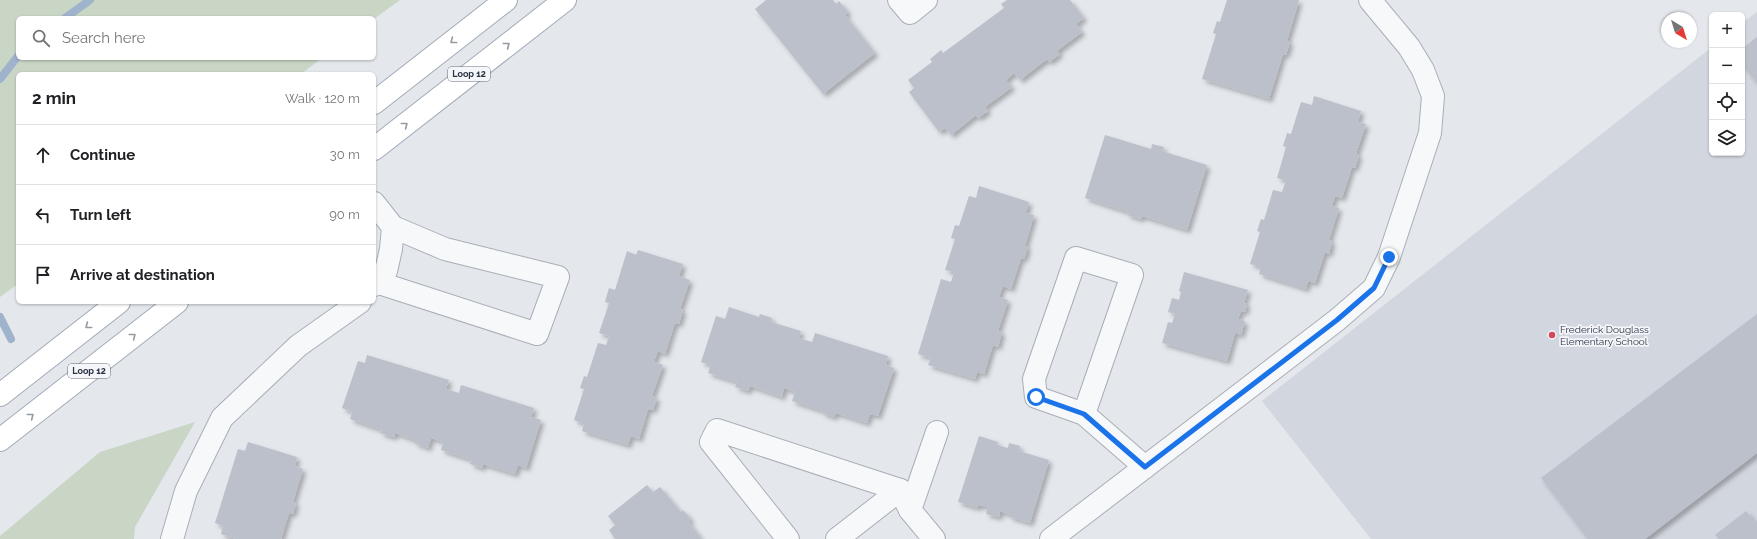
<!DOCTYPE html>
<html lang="en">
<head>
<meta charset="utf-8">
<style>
	body { margin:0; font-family:Raleway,sans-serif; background:#f2f2f2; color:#202124 }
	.controls { position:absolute; right:12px; top:12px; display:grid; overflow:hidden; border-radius:6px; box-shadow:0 1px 3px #0004 }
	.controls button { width:36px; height:36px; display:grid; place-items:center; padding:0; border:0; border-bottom:1px solid #e0e0e0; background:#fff; color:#202124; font:20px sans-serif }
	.compass { position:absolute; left:1661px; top:12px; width:36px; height:36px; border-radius:50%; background:#fff; box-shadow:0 1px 3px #0004; rotate:142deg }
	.stop { position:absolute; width:12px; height:12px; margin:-9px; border:3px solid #1a73e8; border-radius:50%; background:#fff }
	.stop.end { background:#1a73e8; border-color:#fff; box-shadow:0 1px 4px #0008 }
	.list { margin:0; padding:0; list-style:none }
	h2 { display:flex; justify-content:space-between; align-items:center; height:52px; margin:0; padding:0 16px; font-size:17px }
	h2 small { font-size:13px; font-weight:400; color:#757577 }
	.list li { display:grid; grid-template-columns:26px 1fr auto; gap:12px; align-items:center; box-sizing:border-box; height:60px; padding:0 16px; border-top:1px solid #e0e0e0 }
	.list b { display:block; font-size:15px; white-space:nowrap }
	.list em { font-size:13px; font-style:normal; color:#757577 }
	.icon { flex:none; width:22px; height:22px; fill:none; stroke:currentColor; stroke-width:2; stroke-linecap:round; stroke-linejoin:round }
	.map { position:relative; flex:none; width:1757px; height:539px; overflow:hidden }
	.search { position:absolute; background:#fff; box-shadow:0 1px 3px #0004; left:16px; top:16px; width:360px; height:44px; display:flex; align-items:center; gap:10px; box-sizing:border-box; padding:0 14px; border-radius:6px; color:#757577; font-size:15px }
	.panel { position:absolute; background:#fff; box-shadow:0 1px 3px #0004; left:16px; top:72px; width:360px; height:232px; border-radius:6px }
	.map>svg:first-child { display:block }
</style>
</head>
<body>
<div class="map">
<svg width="1757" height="539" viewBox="0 0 1757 539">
	<defs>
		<filter id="shadow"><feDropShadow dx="3.5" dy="3.5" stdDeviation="2" flood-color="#0004"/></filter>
	</defs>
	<rect width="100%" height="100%" fill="#e4e7ec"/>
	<polygon fill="#d2d6de" points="1757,12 1757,539 1371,539 1262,401 1712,47 1712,153 1742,153 1742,23"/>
	<g fill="#c9d6c5">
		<polygon points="0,0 400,0 374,19 374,18 18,18 18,58 322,58 301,74 18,74 18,284 0,297"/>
		<polygon points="195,422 135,527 134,539 0,539 0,536 100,452"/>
	</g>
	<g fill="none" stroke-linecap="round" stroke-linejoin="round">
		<g stroke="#9fb4cc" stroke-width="8">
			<polyline points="65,18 90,0"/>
			<polyline points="0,79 18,56"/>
			<polyline points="0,317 11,339"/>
		</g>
	</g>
	<g fill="#bbc0ca" filter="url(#shadow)">
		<polygon points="766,0 833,0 836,4 839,1 848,12 845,15 875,53 823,94 755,9"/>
		<polygon points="1007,0 1070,0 1084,18 1076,24 1082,32 1057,51 1060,54 1049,62 1047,59 1020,80 1014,73 1006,80 1012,87 985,107 988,111 978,118 976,115 951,135 945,128 939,132 909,92 914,88 908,80 932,62 930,59 941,50 943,53 1004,8 1001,4"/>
		<polygon points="1227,0 1299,0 1287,41 1290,42 1286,55 1283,54 1269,99 1202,79 1216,34 1213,33 1217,21 1220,22"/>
		<polygon points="1757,37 1757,83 1742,64 1742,49"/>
		<polygon points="1314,96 1361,111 1358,122 1366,124 1356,154 1359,155 1355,168 1352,167 1342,198 1335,196 1332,206 1339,208 1329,240 1332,241 1329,254 1325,252 1315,283 1308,281 1306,289 1259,274 1261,267 1250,264 1260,232 1257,231 1261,219 1264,220 1273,190 1282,192 1286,180 1277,178 1286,147 1283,146 1287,133 1291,134 1301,102 1312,105"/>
		<polygon points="1105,135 1151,149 1152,144 1164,147 1162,151 1207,165 1187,230 1142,216 1141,219 1127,215 1128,212 1085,198"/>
		<polygon points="979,186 1029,202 1026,213 1034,215 1025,246 1028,246 1024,259 1021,258 1011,289 1003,286 999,297 1008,300 998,331 1002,332 998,347 993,345 984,374 977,372 975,379 928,365 931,358 918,354 941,279 951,282 954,272 945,270 955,239 951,238 955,225 959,226 969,196 976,198"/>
		<polygon points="638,250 683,264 679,276 690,280 680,309 683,310 679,324 675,323 665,354 658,351 654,362 663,365 652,396 657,398 653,410 648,409 639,439 631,436 628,445 582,431 584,424 574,420 584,389 580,388 584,376 587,377 598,343 606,345 609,336 599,333 609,303 605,302 609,288 615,290 627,251 636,255"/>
		<polygon points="1184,272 1248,290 1244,303 1247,304 1245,312 1241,311 1238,319 1245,321 1241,335 1235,333 1227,361 1162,343 1168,322 1172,323 1175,314 1168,312 1172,298 1179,300 1181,292 1179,291"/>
		<polygon points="729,307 759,317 760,314 772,318 771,322 801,331 799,338 812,342 815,333 888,356 886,365 894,368 878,416 870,414 867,423 836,413 834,417 822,413 823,411 792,401 795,392 784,388 782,397 750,386 748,391 735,387 737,382 708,373 711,365 701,362 716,316 725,319"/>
		<polygon points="1757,314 1757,453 1645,539 1588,539 1541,478"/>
		<polygon points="367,355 449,380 446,389 459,393 461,385 534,408 531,417 541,420 526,468 518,465 515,474 483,464 482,468 470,464 472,460 441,450 443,442 431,438 428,448 414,443 415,440 395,433 394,437 380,433 382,430 350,419 352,412 342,408 358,361 365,363"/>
		<polygon points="979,436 998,442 997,445 1008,448 1009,443 1020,446 1019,451 1049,460 1030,523 1010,517 1010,515 1000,511 999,517 986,514 988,507 978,505 978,508 958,502"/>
		<polygon points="248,442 297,457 295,466 303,469 293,502 296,503 293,514 289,513 281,539 236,539 221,534 223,526 215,523 238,449 245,451"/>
		<polygon points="647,485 653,492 660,487 681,512 683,510 691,519 688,521 702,539 615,539 609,530 615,525 608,516"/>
		<polygon points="1746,511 1757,525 1757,539 1719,539 1715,535"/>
	</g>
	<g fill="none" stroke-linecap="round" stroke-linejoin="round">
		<g stroke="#a9aeb7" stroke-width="24">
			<g id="minor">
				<polyline points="899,0 910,13 926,0"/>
				<polyline points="374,203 393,227 445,249 558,277 537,334 376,282"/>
				<polyline points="374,285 386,271 391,249 393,227"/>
				<polyline points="1084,414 1036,397 1034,379 1076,258 1132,275 1084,414 1145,467"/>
				<polyline points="172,539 186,491 222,418 298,346 360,302"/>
				<polyline points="788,539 711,442 717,430 900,490 910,510"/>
				<polyline points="837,539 900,490"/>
				<polyline points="934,539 910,510 937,432"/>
				<polyline points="1051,539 1337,320 1374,288 1389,257 1430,133 1433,96 1423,70 1409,47 1370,0"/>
			</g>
		</g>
		<g stroke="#a3abb8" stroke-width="24">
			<g id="major">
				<polyline points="374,103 506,0"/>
				<polyline points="374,149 565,0"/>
				<polyline points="0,395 119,302"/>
				<polyline points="0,440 177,302"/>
			</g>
		</g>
		<use href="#minor" stroke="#f7f8fa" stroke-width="22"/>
		<use href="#major" stroke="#fff" stroke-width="22"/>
	</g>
	<defs><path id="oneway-chevron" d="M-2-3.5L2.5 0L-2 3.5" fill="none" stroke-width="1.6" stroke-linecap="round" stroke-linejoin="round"/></defs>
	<g stroke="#959aa2">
		<use href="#oneway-chevron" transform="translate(453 41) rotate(142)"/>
		<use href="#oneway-chevron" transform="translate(507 45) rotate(-38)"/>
		<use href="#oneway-chevron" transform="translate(405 125) rotate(-38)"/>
		<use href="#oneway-chevron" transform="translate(88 326) rotate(142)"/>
		<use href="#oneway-chevron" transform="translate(133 336) rotate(-38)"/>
		<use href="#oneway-chevron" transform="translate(31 416) rotate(-38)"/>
	</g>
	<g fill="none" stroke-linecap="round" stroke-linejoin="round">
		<polyline stroke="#1a73e8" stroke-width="5" points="1036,397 1084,414 1145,467 1337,320 1374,288 1389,257"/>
	</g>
	<circle fill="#d1495b" stroke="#f4f6f9" stroke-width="1.5" cx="1552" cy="335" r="4"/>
	<g text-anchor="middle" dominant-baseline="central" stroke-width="3.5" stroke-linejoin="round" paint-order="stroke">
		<g fill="#f4f6f9" stroke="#676e7b" stroke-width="1">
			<rect x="448" y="67" width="42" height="14" rx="3"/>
			<rect x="68" y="364" width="42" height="14" rx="3"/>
		</g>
		<g font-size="9" font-weight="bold" fill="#2b3445">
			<text x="469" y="74">Loop 12</text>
			<text x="89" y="371">Loop 12</text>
		</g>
		<g font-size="10" fill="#2b3445" stroke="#f4f6f9" text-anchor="start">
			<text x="1560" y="329">Frederick Douglass<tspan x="1560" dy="12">Elementary School</tspan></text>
		</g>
	</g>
</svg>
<div class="controls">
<button>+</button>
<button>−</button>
<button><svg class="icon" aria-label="locate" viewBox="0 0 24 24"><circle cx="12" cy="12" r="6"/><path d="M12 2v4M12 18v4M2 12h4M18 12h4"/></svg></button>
<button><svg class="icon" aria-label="layers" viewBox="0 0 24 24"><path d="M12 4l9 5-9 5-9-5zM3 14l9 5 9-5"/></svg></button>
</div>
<svg class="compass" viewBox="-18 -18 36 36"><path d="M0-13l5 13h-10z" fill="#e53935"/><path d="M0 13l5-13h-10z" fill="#757577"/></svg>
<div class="stop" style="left:1036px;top:397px"></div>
<div class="stop end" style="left:1389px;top:257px"></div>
<div class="search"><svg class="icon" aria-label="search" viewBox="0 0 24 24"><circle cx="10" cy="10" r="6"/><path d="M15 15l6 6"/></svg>Search here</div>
<section class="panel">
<h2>2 min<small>Walk · 120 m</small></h2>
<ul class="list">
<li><svg class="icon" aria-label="ahead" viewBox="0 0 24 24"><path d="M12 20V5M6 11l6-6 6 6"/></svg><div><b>Continue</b></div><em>30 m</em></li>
<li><svg class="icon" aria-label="left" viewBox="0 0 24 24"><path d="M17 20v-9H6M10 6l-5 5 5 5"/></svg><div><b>Turn left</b></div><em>90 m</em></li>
<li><svg class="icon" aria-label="arrive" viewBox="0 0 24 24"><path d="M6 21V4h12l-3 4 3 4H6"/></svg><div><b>Arrive at destination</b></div></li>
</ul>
</section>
</div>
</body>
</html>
